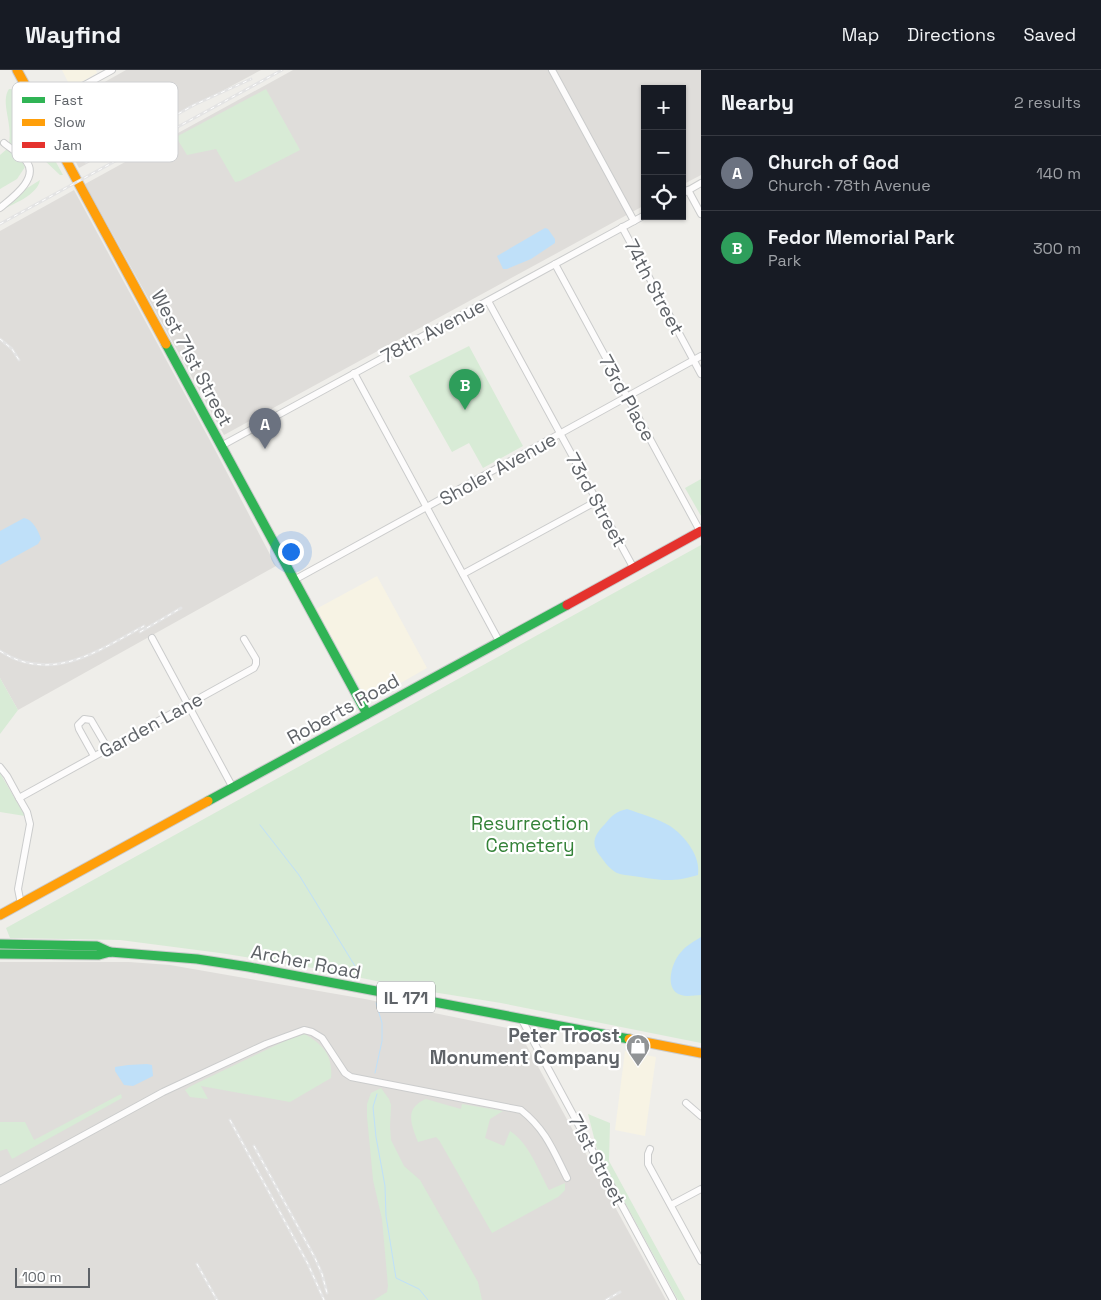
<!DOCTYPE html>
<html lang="en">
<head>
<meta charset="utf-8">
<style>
	body { margin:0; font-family:"Space Grotesk",sans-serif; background:#20242c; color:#f1f3f6 }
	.controls { position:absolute; right:15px; top:15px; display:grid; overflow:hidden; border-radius:0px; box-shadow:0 1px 4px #0004 }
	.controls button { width:45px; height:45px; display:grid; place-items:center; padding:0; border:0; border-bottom:1px solid #363941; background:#171b24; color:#f1f3f6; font:25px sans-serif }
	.scale { position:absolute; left:15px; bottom:12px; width:75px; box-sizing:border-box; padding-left:5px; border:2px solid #5f6368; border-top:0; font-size:14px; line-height:18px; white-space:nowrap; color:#5f6368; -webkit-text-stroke:4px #fff; paint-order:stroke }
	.you { position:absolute; left:290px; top:481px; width:18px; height:18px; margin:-12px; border:4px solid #fff; border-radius:50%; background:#1a73e8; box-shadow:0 0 0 8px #1a73e833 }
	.badge { display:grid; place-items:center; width:32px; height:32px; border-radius:50%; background:#2563eb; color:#fff; font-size:16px; font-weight:700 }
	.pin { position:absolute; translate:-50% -41px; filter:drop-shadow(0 1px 2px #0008) }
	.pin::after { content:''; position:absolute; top:26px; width:18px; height:15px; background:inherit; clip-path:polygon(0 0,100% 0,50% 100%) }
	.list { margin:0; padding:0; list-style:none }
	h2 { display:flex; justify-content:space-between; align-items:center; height:65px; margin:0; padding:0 20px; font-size:21px }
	h2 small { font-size:16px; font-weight:400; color:#9ea1a6 }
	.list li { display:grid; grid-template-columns:32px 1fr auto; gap:15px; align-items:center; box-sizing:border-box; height:75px; padding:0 20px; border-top:1px solid #363941 }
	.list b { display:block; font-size:19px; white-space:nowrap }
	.list p { margin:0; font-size:16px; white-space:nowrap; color:#9ea1a6 }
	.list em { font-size:16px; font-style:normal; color:#9ea1a6 }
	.icon { flex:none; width:28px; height:28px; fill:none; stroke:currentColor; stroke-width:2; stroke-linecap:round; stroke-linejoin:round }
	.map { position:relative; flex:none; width:701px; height:1230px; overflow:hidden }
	header { display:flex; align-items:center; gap:30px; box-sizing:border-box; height:70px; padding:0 25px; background:#171b24; border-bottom:1px solid #363941 }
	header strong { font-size:24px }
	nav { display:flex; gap:28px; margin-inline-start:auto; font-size:18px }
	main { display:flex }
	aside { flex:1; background:#171b24 }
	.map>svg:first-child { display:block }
</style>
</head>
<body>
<header>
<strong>Wayfind</strong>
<nav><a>Map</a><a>Directions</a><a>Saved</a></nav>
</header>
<main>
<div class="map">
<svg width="701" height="1230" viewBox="0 0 701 1230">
	<rect width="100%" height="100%" fill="#efeeea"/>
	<g fill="#f7f3e4">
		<polygon points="62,0 96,0 97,3 71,18"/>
		<polygon points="377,506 427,598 369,631 366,628 316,539"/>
		<polygon points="625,981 656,987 645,1066 615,1060"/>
	</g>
	<g fill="#dfddda">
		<polygon points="126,0 261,0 79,98 54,50 52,45 53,41"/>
		<polygon points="293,0 701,0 701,105 682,115 682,19 645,19 645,135 224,365 85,114"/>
		<polygon points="74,120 213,376 276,496 18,640 0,608 0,161"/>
		<polygon points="0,892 129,892 170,895 365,929 518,960 666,1230 0,1230"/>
	</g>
	<g fill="#d8ebd6">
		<path d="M9,19h7l47,86h-3l-19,-18 -21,-5 -11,-9c4,-19 -9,-41 0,-54z"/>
		<polygon points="266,19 300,80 240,111 235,112 216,79 187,85 176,67"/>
		<polygon points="7,79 20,88 25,97 17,109 0,119 0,85"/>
		<path d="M40,110c-3,16 -28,24 -40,31l21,-19z"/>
		<polygon points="469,276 523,376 483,398 469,373 452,382 409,306"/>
		<polygon points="701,409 701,446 685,418"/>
		<polygon points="701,475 701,973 501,933 420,920 313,898 220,883 120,870 10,868 6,858"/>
		<polygon points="0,608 18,640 0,664"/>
		<polygon points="0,703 25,746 0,742"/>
		<path d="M305,964c18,11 28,21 26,44l-41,24 -89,-16 7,13 -18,-2 -5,-7 6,-4 98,-47z"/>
		<polygon points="381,1018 389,1029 391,1035 390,1057 391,1070 404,1096 420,1110 478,1212 482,1230 374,1230 387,1222 388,1216 382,1149 373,1110 367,1047 367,1034 371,1023"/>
		<polygon points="121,1024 122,1028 12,1089 7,1079 0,1081 0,1052 25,1052 34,1070"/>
		<path d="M426,1029l35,10 1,-5 41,7 -13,8 -5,19 19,8 6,-15c19,12 28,39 39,59l16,-7v7l-7,7 -66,36 -53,-93 -3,-3 -18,5c-7,-18 -14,-34 8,-43z"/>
		<polygon points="588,1044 610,1053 609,1091 685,1230 678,1230 598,1083"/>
	</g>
	<g fill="#bfe0f9">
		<polygon points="545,158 548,159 555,169 555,173 531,189 507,199 503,199 497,186"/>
		<path d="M24,448c9,2 14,12 17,21l-3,5 -38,21v-34z"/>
		<path d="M627,739c14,5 30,9 43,17 15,10 31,30 28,49 -27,8 -38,5 -65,1 -5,-1 -11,-1 -16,-3 -6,-3 -12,-10 -16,-16 -11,-13 -7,-22 4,-33 6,-8 12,-13 22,-15z"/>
		<path d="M701,867v58c-6,0 -14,2 -20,0 -18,-5 -9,-35 1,-44 5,-6 13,-10 19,-14z"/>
		<polygon points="147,994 152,995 153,1006 133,1016 124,1015 115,1001 115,997 128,995"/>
	</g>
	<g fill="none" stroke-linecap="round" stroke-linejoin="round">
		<g stroke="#bfe0f9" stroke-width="1">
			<polyline points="260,755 299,805 355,896"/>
			<polyline points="375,1003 382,971 382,953 376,933"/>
			<polyline points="377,1024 373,1037 376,1067 385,1116 386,1146 396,1208 419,1219 428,1230"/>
		</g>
		<g stroke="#cbcccc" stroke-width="8">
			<g id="street">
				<polyline points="552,0 634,151"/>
				<polyline points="39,40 112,0"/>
				<polyline points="688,120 701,144"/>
				<polyline points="682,124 701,113"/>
				<path d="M0,138c12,-10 40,-30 26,-47 -5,-7 -15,-12 -22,-18"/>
				<polyline points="622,157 701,304"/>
				<polyline points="555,194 700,461"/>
				<polyline points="488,231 633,497"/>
				<polyline points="354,303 499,571"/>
				<polyline points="221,376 645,145"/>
				<polyline points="463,504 597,431"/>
				<polyline points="294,510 701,286"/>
				<polyline points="152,568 233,718"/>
				<polyline points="94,686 79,659 78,655 84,649 91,650 108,679"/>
				<polyline points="0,697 7,706 19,728 27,742 30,754 18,819 21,834"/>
				<polyline points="19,728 254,598 256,594 256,589 244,569"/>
				<polyline points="522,950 673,1230"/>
				<polyline points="686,1033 701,1046"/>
				<polyline points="650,1079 648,1084 648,1094 701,1191"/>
				<path d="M0,1111l163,-89 103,-48 38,-14 8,2 10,6 23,35 6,4 170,33c25,20 32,40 46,68"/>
				<polyline points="671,1135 701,1119"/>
			</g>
		</g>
		<g stroke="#cacacb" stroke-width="11">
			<g id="fast">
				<polyline points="166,274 367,644"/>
				<polyline points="208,731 567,535"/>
				<polyline points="0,874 97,876 110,882"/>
				<polyline points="0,884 99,885 110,882 197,889 249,897 629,969"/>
			</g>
		</g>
		<g stroke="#cacacb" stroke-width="11">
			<g id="slow">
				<polyline points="17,0 166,274"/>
				<polyline points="0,845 208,731"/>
				<polyline points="629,969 701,983"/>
			</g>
		</g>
		<g stroke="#cacacb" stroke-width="11">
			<polyline id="jam" points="567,535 701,461"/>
		</g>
		<use href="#street" stroke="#fdfcfc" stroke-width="6"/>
		<use href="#fast" stroke="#30b455" stroke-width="9"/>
		<use href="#slow" stroke="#ff9f0a" stroke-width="9"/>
		<use href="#jam" stroke="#e5322d" stroke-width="9"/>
		<g stroke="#e4e4e4" stroke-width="3">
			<g id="rail">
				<polyline points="86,92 104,82 131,70 194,35 251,9"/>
				<polyline points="0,154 282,0"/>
				<polyline points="0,269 12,279 19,290"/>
				<polyline points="140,562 181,538"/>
				<path d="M0,581c51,33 98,0 144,-25"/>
				<polyline points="230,1050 308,1194 324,1230"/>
				<polyline points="254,1076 315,1188 322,1204 327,1223"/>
				<polyline points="197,1194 217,1230"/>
				<polyline points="606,1230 620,1222"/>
			</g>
		</g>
		<use href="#rail" stroke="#fff" stroke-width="1" stroke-dasharray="4" stroke-linecap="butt"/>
	</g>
	<defs>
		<g id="shop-pin" transform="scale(1.25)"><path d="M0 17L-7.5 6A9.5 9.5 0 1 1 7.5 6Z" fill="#919496" stroke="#fff"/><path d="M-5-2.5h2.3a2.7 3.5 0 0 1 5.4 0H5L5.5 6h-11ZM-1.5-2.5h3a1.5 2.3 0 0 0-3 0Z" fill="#fff"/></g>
	</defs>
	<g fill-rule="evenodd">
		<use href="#shop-pin" x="638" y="976"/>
	</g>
	<g text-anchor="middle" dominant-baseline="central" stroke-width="4.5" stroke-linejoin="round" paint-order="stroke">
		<rect fill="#fff" stroke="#8f9295" stroke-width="1" x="377" y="911.5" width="58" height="31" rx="4"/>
		<g font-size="18" font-weight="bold" fill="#5f6368">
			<text x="406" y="927">IL 171</text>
		</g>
		<g font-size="19" fill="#5f6368" stroke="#fff">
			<text transform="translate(654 217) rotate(62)">74th Street</text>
			<text transform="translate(433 261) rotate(-28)">78th Avenue</text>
			<text transform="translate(192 288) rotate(62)">West 71st Street</text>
			<text transform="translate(627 328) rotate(61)">73rd Place</text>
			<text transform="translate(498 399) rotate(-29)">Sholer Avenue</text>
			<text transform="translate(596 430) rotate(61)">73rd Street</text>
			<text transform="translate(343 639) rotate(-29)">Roberts Road</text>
			<text transform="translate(151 655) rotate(-29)">Garden Lane</text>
			<text transform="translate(306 892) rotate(11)">Archer Road</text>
			<text transform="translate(597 1090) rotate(62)">71st Street</text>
		</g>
		<g font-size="19" fill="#348238" stroke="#fff">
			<text x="530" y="753">Resurrection<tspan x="530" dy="22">Cemetery</tspan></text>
		</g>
		<g font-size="19" font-weight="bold" fill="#5f6368" stroke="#fff" text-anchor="end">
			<text x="620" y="965">Peter Troost<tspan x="620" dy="22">Monument Company</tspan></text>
		</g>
	</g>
	<rect x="12" y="12" width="166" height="80" rx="8" fill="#fff" stroke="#cfd0d2" stroke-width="1"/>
	<rect x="22" y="27" width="23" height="6" fill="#30b455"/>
	<rect x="22" y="49" width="23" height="7" fill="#ff9f0a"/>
	<rect x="22" y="72" width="23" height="6" fill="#e5322d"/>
	<g font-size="14" fill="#5f6368">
		<text x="54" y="35">Fast</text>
		<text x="54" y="57">Slow</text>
		<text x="54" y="80">Jam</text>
	</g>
</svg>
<div class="controls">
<button>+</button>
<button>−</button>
<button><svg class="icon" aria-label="locate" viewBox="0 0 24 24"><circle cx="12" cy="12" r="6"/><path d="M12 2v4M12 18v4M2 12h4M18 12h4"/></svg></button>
</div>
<div class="scale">100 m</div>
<div class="you"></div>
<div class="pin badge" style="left:265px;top:379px;background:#6b7280">A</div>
<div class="pin badge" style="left:465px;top:340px;background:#2e9e5b">B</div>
</div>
<aside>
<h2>Nearby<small>2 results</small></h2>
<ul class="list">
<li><span class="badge" style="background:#6b7280">A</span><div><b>Church of God</b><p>Church · 78th Avenue</p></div><em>140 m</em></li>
<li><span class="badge" style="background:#2e9e5b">B</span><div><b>Fedor Memorial Park</b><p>Park</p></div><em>300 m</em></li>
</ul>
</aside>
</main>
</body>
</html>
